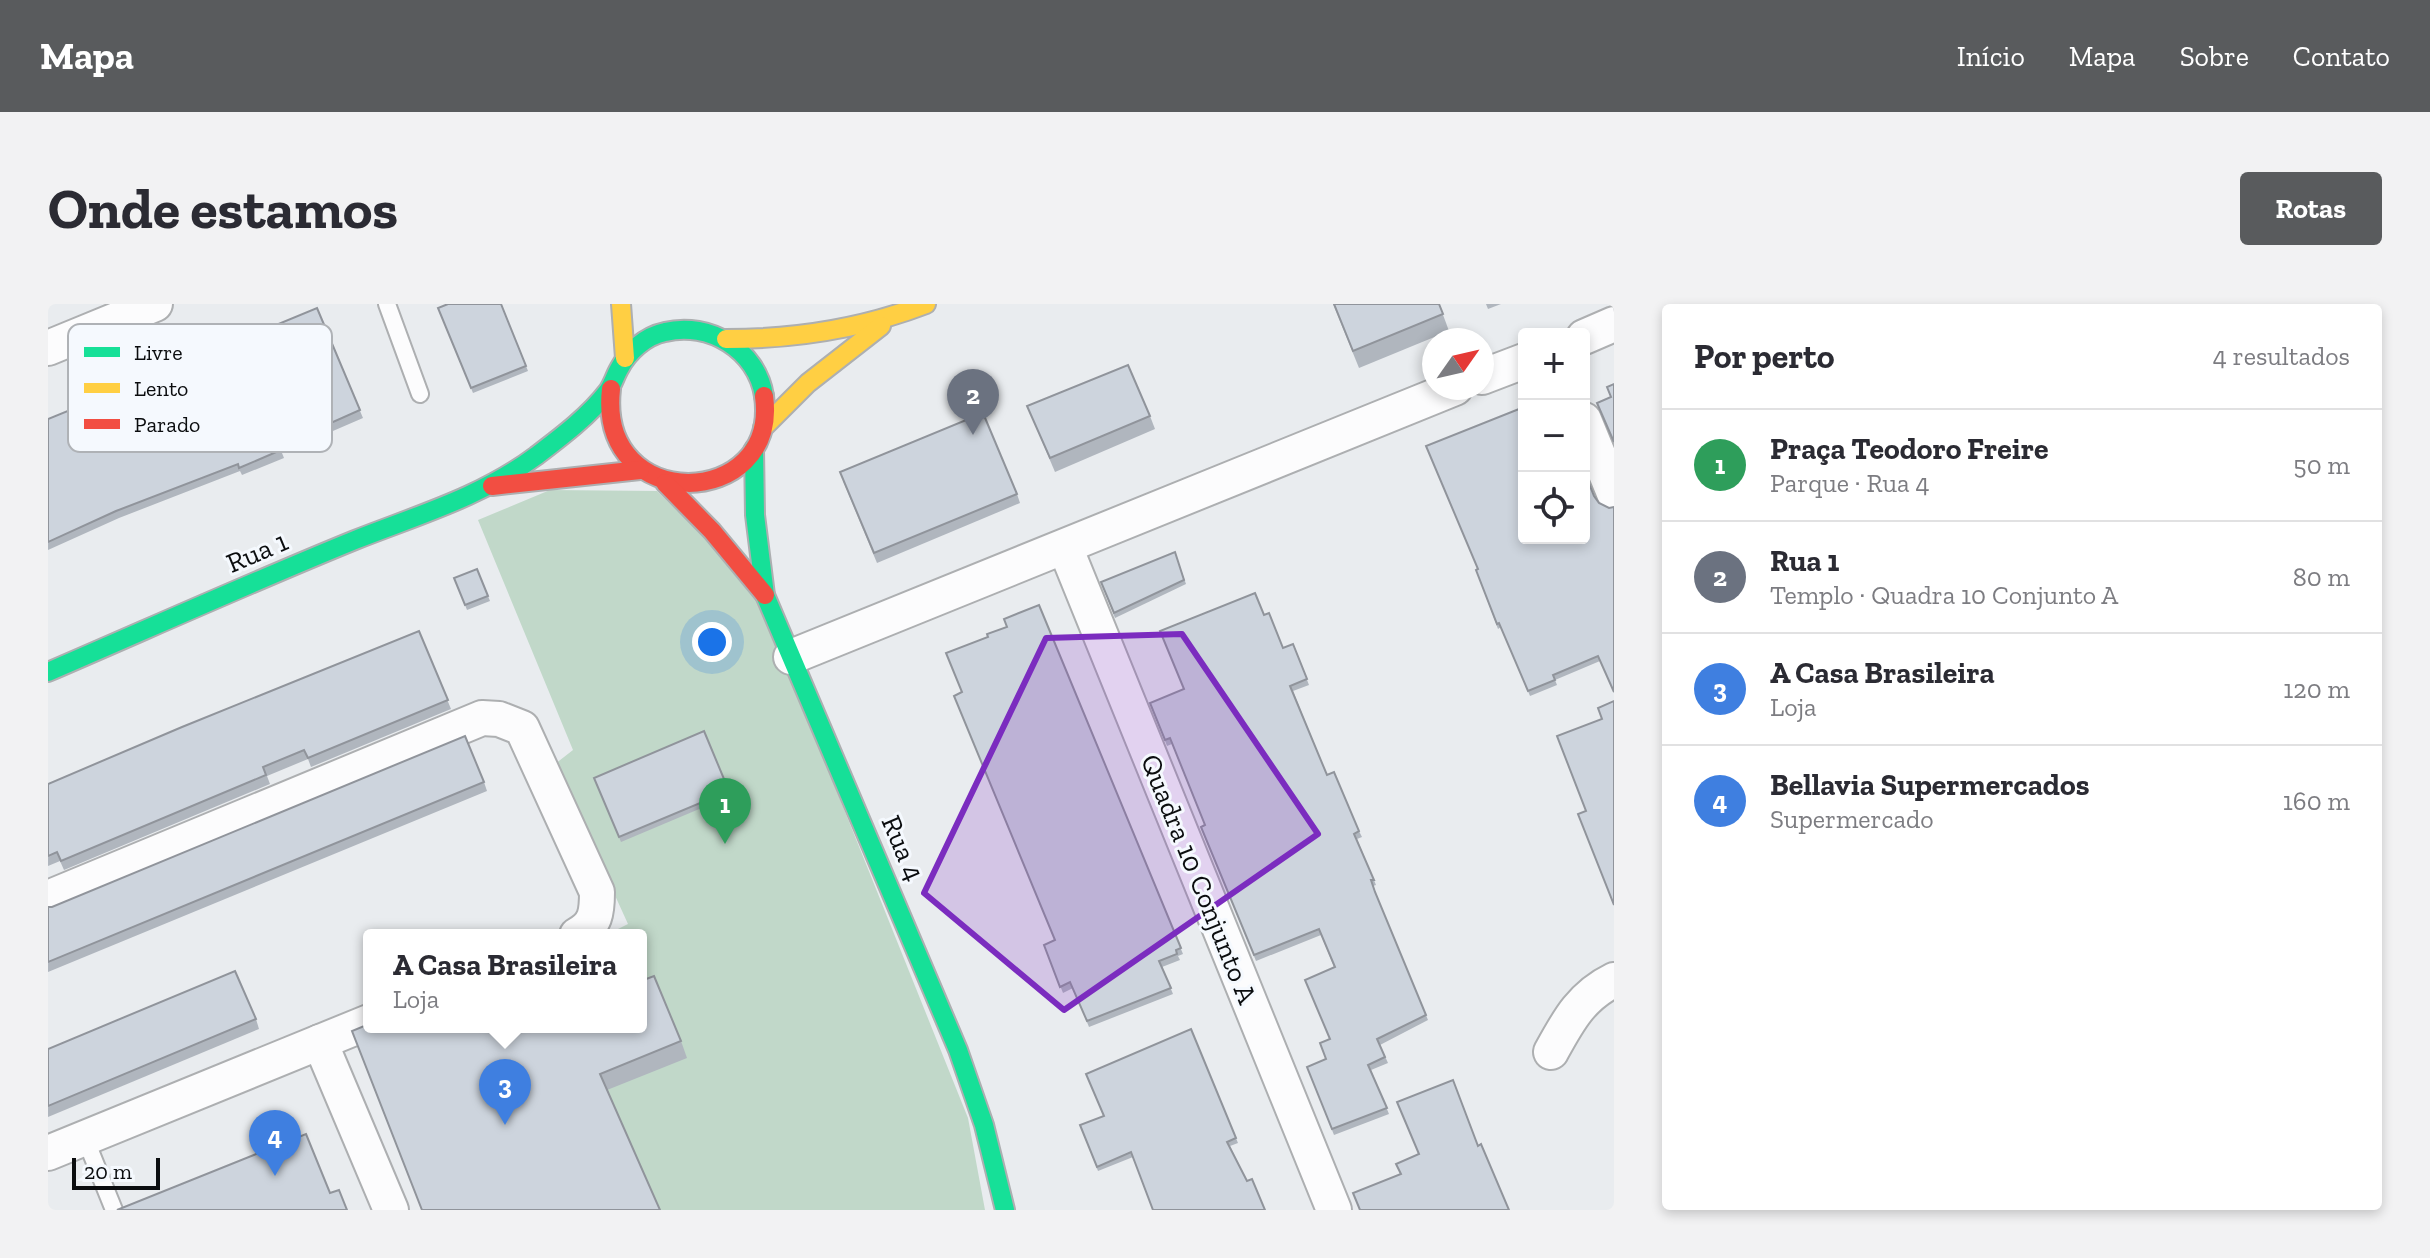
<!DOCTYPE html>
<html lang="pt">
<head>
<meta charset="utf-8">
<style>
	body { margin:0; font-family:"Zilla Slab",serif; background:#f2f2f3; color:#2b2b33 }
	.controls { position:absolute; right:24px; top:24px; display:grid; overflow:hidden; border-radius:8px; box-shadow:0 4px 12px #0003 }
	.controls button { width:72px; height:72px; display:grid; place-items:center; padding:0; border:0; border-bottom:2px solid #e1e1e2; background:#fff; color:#2b2b33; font:40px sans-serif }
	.compass { position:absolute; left:1374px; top:24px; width:72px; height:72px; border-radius:50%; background:#fff; box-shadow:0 4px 12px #0003; rotate:56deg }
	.scale { position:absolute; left:24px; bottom:20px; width:88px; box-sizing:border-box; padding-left:8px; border:4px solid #0b0d0f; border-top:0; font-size:22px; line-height:28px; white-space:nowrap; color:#0b0d0f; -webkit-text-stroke:6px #f5f9fe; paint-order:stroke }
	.you { position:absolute; left:664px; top:338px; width:28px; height:28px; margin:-20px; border:6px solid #fff; border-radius:50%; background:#1a73e8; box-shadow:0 0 0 12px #1a73e833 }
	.badge { display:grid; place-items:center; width:52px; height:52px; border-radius:50%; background:#595b5d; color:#fff; font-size:26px; font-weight:700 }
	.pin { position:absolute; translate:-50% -66px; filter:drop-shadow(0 2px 4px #0008) }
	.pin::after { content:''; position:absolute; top:42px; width:28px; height:24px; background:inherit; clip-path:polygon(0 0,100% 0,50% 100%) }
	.popup { position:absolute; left:315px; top:625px; width:284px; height:104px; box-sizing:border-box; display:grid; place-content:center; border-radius:8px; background:#fff; filter:drop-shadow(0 2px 6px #0005); font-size:26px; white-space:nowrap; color:#7c7c81 }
	.popup b { font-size:30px; color:#2b2b33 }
	.popup::after { content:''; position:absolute; left:50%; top:100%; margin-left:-16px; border:16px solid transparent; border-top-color:#fff }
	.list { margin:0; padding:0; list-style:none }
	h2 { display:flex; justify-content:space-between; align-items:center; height:104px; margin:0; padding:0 32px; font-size:34px }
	h2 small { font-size:26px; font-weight:400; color:#7c7c81 }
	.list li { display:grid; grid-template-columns:52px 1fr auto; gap:24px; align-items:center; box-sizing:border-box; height:112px; padding:0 32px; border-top:2px solid #e1e1e2 }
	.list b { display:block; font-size:30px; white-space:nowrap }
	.list p { margin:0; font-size:26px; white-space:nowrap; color:#7c7c81 }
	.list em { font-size:26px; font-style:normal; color:#7c7c81 }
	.icon { flex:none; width:44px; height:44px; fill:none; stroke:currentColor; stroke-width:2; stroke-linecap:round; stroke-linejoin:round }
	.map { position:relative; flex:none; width:1566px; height:906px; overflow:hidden; border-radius:8px }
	header { display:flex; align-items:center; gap:48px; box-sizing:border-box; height:112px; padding:0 40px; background:#595b5d; color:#fff }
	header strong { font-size:38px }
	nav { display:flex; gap:44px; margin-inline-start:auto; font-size:28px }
	.intro { display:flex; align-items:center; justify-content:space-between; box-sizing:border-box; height:192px; padding:0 48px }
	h1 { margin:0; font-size:56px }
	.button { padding:20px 36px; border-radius:8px; background:#595b5d; color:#fff; font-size:28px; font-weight:700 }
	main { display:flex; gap:48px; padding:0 48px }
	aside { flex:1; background:#fff; border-radius:8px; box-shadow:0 4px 12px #0003 }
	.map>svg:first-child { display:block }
</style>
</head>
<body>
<header>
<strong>Mapa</strong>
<nav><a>Início</a><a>Mapa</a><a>Sobre</a><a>Contato</a></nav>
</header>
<div class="intro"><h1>Onde estamos</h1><a class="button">Rotas</a></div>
<main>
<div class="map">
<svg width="1566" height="906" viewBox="0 0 1566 906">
	<rect width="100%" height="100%" fill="#e9ecef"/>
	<polygon fill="#c1d8c9" points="502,186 609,187 706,281 920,814 937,906 374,906 307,736 338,723 593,723 593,631 558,631 580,620 507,460 525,446 430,216"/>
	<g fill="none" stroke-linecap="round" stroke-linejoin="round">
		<g stroke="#adafb1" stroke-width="20">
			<g id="lane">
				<polyline points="339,0 372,90"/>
				<polyline points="37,834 66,906"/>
			</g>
		</g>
		<g stroke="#adafb1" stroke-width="38">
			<g id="street">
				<polyline points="1536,33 1566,20"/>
				<polyline points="0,44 107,0"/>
				<polyline points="1434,73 1476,57"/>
				<polyline points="1536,116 1566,189"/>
				<polyline points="1017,243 1286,906"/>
				<polyline points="743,353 1407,84"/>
				<path d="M0,594l434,-180 17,1 23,9 75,164c0,20 -1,33 -20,43"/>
				<polyline points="272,738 343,906"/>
				<path d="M1503,748c17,-31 30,-56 63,-72"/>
				<polyline points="0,849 321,718"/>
			</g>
		</g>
		<g stroke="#adafb1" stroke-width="22">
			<g id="fast">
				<polyline points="706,145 707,211 717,291 910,746 936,821 957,906"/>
				<path d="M0,368c102,-44 204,-90 307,-132 63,-25 126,-43 181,-84 25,-19 53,-40 72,-65 5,-7 7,-15 11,-22 9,-17 26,-33 46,-37 44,-11 92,18 99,64"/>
			</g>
		</g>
		<g stroke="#adafb1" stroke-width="22">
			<g id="slow">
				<polyline points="573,0 577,54"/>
				<path d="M678,35c70,0 135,-10 200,-35"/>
				<polyline points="715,124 760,79 833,22"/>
			</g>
		</g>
		<g stroke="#adafb1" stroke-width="22">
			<g id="jam">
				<path d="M563,85c-14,127 169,121 153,7"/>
				<polyline points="617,179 664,227 717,291"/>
				<polyline points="444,182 592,166"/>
			</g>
		</g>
		<use href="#lane" stroke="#fcfcfd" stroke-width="16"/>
		<use href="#street" stroke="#fcfcfd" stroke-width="34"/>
		<use href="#fast" stroke="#16e098" stroke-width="18"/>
		<use href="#slow" stroke="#ffcf43" stroke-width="18"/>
		<use href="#jam" stroke="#f24e42" stroke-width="18"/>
	</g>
	<g fill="#b0b6be">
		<polygon points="453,0 480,67 425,89 390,4"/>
		<polygon points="1285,0 1391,0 1401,27 1311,64"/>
		<polygon points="1438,0 1453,0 1440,5"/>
		<polygon points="269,4 315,114 234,149 236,154 194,171 192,167 71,214 0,246 0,115 78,120 118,103"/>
		<polygon points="979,102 1102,112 1107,125 1007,168"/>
		<polygon points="795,177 969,190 972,199 829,259"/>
		<polygon points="1536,234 1552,357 1507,376 1509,381 1482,392 1453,323 1450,325 1428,266"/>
		<polygon points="1127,248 1138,280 1067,314 1053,278"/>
		<polygon points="429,265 442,297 419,306 406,274"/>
		<polygon points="991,301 1135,650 1130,652 1132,656 1114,663 1125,690 1041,723 1025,684 1015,689 996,641 1007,636 940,333 958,323"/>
		<polygon points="1216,311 1235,344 1245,340 1261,381 1245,387 1279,471 1311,527 1314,533 1309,535 1328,581 1325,582 1328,590 1380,716 1332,741 1340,759 1323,766 1341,810 1286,831 1259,763 1278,755 1282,735 1286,663 1273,631 1208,657 1155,529 1157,521 1124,440 1119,442 1102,399 1136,385"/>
		<polygon points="371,327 403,405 263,463 260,455 219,472 222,480 16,566 12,557 0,562 0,480"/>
		<polygon points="656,427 682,492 573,538 546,474"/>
		<polygon points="436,478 439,487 0,668 0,603 4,603"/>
		<polygon points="208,715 211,725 0,813 0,745"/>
		<polygon points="321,720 633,737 639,754 559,786"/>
		<polygon points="1143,725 1190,839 1182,842 1199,877 1217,906 1085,853 1050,867 1032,821 1056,812"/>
	</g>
	<g fill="#cdd4dd" stroke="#90949b" stroke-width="2">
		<polygon points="400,0 453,0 478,62 423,84 390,4"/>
		<polygon points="1286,0 1391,0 1395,10 1305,47"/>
		<polygon points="269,4 312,106 231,142 233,146 191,164 190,160 68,207 0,238 0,115 44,97 49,112 71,103 78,120 119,103 105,72"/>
		<polygon points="1080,61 1102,112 1002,154 979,102"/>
		<polygon points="1566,80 1566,138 1549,99 1563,93 1559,83"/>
		<polygon points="1476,103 1476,234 1536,234 1536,167 1546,192 1551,199 1561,204 1566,203 1566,388 1550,352 1505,371 1507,376 1480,387 1451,319 1449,320 1428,266 1430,265 1378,142"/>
		<polygon points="935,109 969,190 826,249 792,168"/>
		<polygon points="1127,248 1136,276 1066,309 1053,278"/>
		<polygon points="429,265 440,292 417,301 406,274"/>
		<polygon points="1207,289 1216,311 1221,309 1235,344 1245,340 1259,375 1242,382 1279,471 1286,468 1311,527 1306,530 1326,576 1323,576 1327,588 1378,711 1329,735 1337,753 1320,761 1339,804 1284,825 1259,763 1278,755 1272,739 1282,735 1257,676 1287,663 1271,625 1206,651 1153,523 1157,521 1122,434 1117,436 1102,399 1136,385 1112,327"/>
		<polygon points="991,301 1133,644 1128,646 1129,650 1111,657 1123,684 1039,717 1022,678 1012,683 996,641 1007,636 906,392 914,388 898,349 940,333 939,330 959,323 956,315"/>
		<polygon points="371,327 400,396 260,454 256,446 215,463 218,471 13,557 9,548 0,552 0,480 134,423"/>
		<polygon points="1566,397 1566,601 1530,510 1538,507 1509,432 1554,415 1550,404"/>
		<polygon points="656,427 681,487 571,533 546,474"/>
		<polygon points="417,432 436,478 0,658 0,603 4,603"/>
		<polygon points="187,667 208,715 0,802 0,745"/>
		<polygon points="606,672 633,737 552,770 612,906 374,906 304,727 321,720 321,723 593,723 593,677"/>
		<polygon points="1143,725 1188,834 1179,838 1199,877 1204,875 1217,906 1105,906 1083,848 1049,863 1032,821 1056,812 1038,770"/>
		<polygon points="1405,776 1430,842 1433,840 1461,906 1312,906 1305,889 1353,870 1348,860 1371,850 1349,798"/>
		<polygon points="258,830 282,889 291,886 299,906 69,906"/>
	</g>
	<path fill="#7b2cbf" fill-opacity="0.2" stroke="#7b2cbf" stroke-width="6" stroke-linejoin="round" d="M1134,330l136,200 -254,176 -140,-117 122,-255z"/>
	<g text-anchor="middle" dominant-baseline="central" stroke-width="6" stroke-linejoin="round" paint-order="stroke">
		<g font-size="28" fill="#0b0d0f" stroke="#f5f9fe">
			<text transform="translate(209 248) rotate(-23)">Rua 1</text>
			<text transform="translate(855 544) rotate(67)">Rua 4</text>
			<text transform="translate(1151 575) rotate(68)">Quadra 10 Conjunto A</text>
		</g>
	</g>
	<rect x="20" y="20" width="264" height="128" rx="12" fill="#f5f9fe" stroke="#afb2b6" stroke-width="2"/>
	<rect x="36" y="43" width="36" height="10" fill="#16e098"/>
	<rect x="36" y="79" width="36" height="10" fill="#ffcf43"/>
	<rect x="36" y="115" width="36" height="10" fill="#f24e42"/>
	<g font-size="22" fill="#0b0d0f">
		<text x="86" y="56">Livre</text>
		<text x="86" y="92">Lento</text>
		<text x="86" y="128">Parado</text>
	</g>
</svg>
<div class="controls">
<button>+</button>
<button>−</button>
<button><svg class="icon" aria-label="locate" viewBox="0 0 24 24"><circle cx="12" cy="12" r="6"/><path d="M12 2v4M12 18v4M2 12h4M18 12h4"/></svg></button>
</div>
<svg class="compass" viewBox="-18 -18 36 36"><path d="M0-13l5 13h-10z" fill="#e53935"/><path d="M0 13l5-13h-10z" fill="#7c7c81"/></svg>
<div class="scale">20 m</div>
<div class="you"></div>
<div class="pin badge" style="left:677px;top:540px;background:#2e9e5b">1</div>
<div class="pin badge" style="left:925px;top:131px;background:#6b7280">2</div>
<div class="pin badge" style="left:457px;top:821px;background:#3f7fe0">3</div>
<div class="popup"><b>A Casa Brasileira</b>Loja</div>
<div class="pin badge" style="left:227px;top:872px;background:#3f7fe0">4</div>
</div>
<aside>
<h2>Por perto<small>4 resultados</small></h2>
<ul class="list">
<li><span class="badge" style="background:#2e9e5b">1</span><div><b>Praça Teodoro Freire</b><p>Parque · Rua 4</p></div><em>50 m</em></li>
<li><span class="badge" style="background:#6b7280">2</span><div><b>Rua 1</b><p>Templo · Quadra 10 Conjunto A</p></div><em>80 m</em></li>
<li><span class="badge" style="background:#3f7fe0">3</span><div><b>A Casa Brasileira</b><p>Loja</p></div><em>120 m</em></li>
<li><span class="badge" style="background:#3f7fe0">4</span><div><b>Bellavia Supermercados</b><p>Supermercado</p></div><em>160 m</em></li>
</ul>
</aside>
</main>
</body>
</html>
